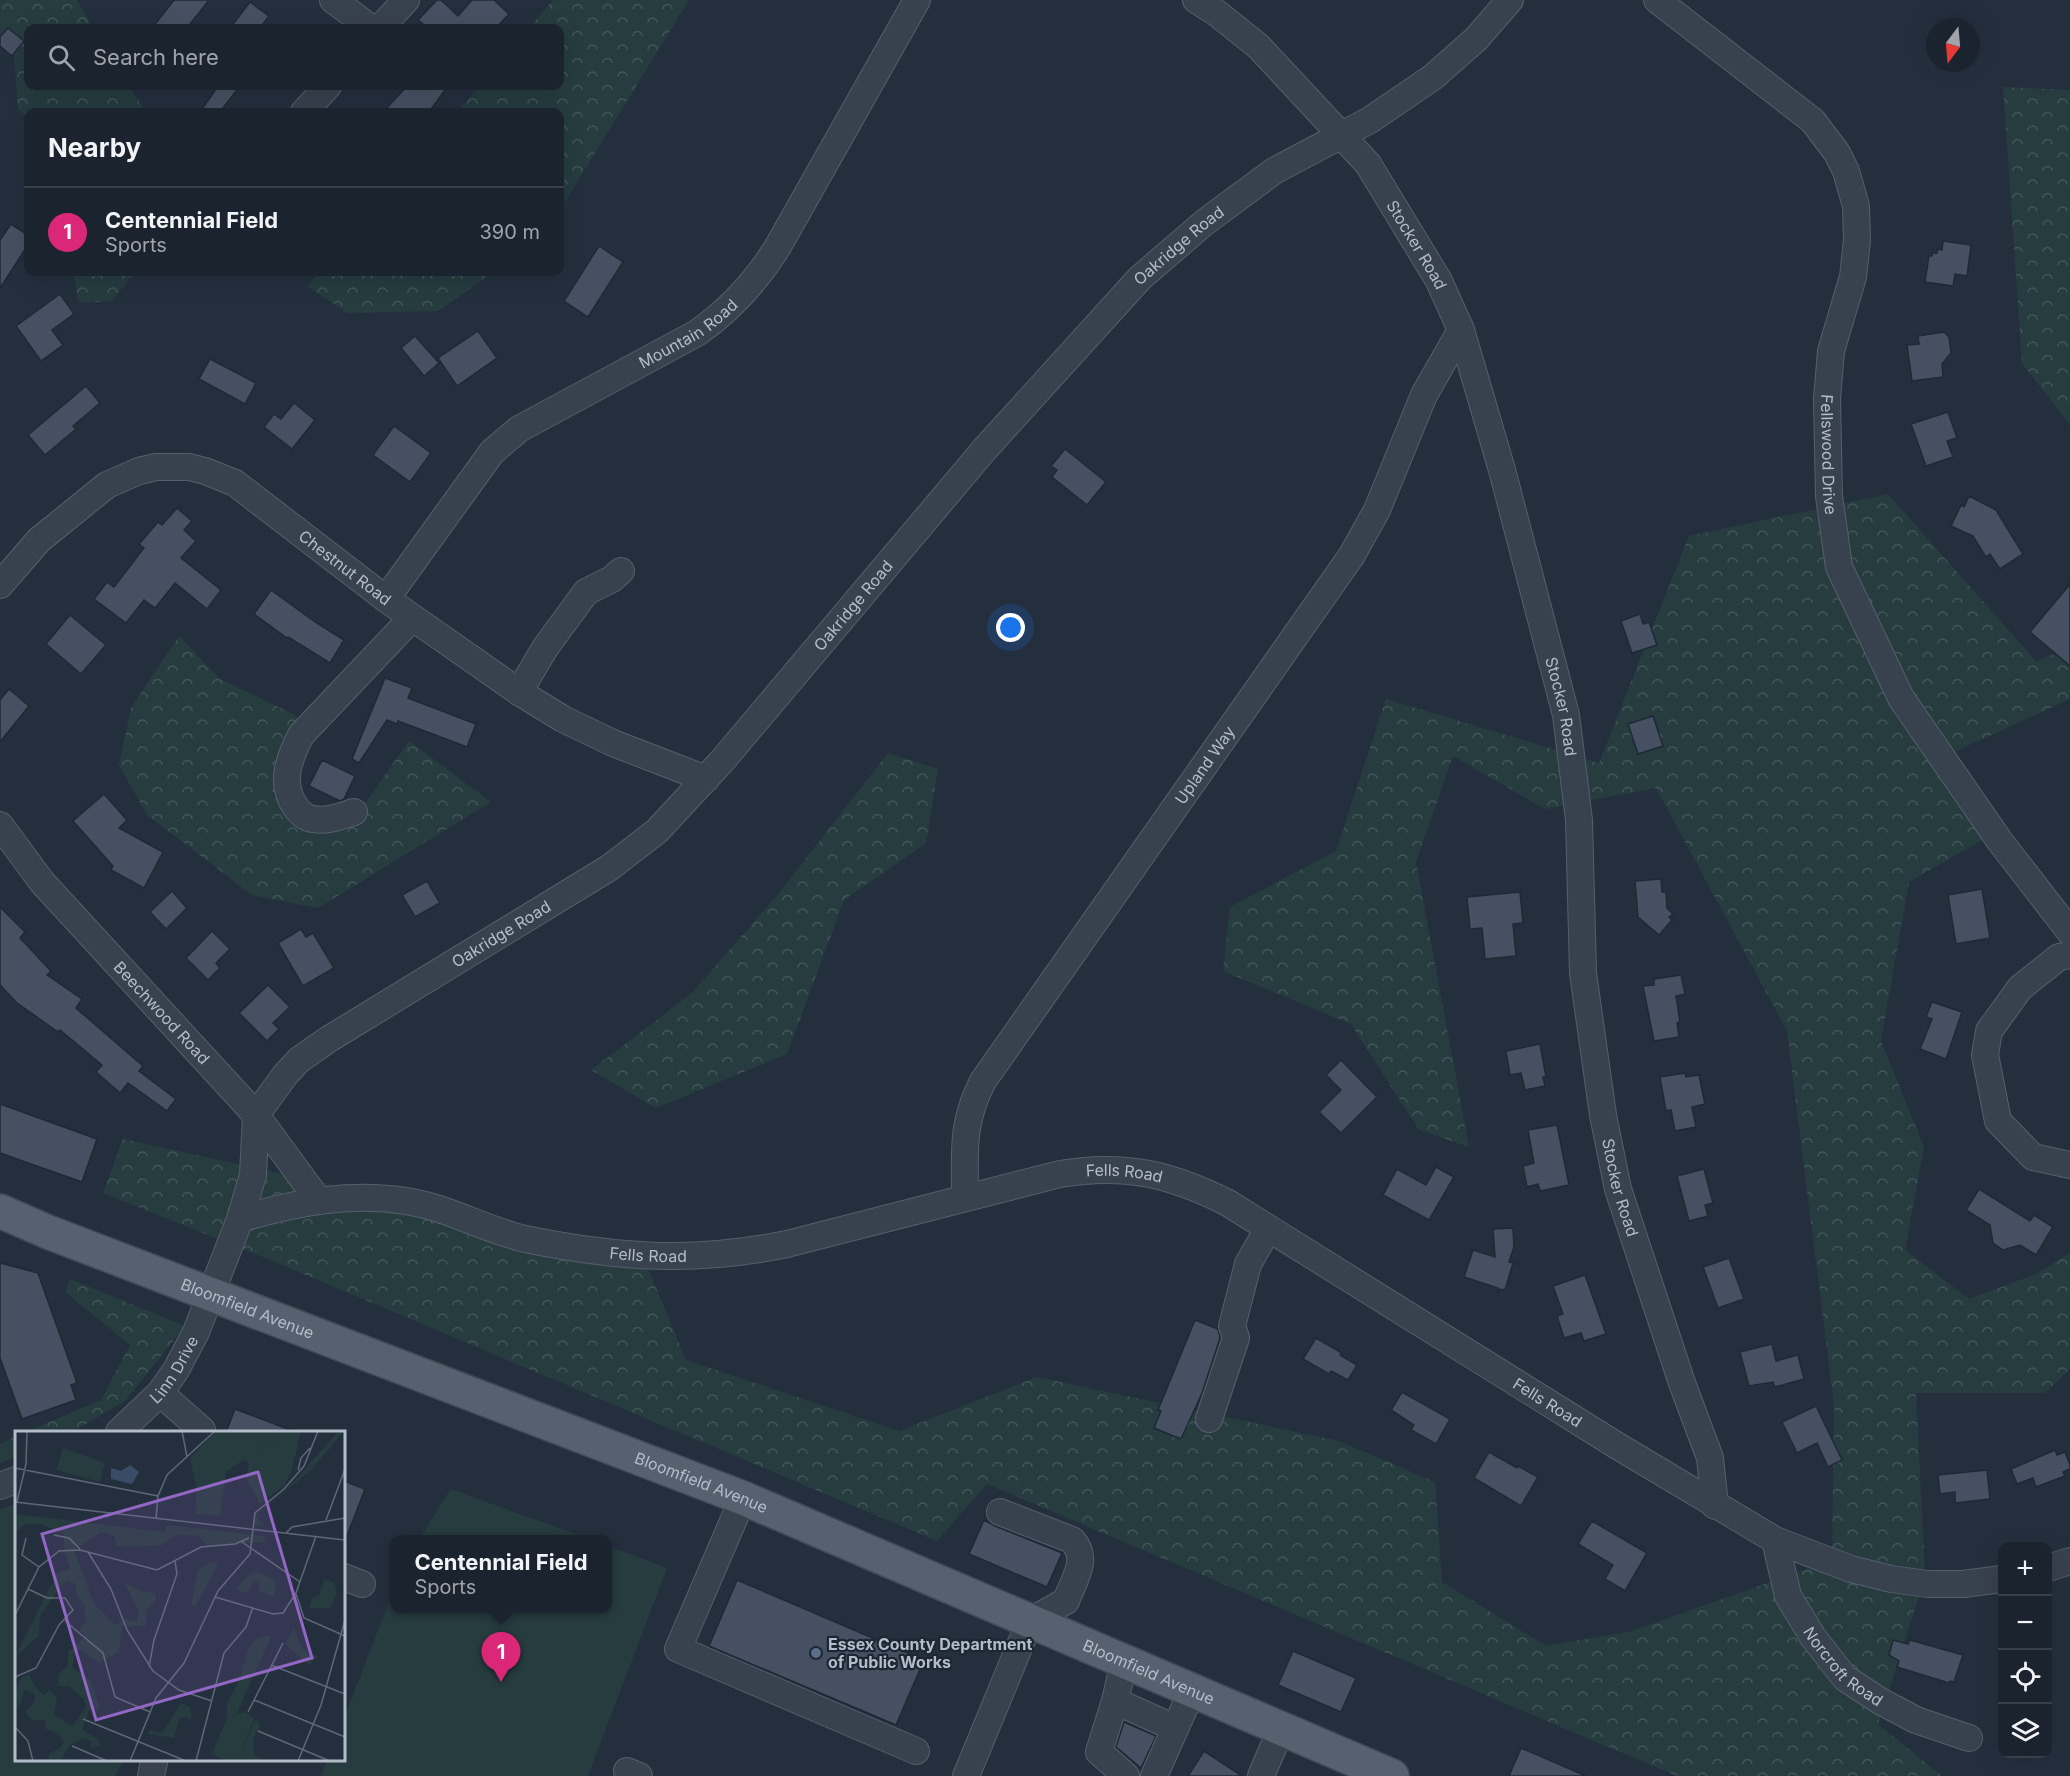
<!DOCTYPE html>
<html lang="en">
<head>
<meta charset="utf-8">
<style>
	body { margin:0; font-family:Inter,sans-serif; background:#282f3a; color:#f1f3f6 }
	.controls { position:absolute; right:18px; bottom:18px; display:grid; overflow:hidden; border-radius:12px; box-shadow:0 6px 24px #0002 }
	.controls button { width:54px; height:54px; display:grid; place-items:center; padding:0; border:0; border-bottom:2px solid #39404a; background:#1b232e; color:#f1f3f6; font:30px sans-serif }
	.compass { position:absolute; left:1926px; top:18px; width:54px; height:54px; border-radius:50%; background:#1b232e; box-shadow:0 6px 24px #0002; rotate:196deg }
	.you { position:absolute; left:1011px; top:628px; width:21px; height:21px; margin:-15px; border:4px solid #fff; border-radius:50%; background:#1a73e8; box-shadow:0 0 0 9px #1a73e833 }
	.badge { display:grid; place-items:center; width:39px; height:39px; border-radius:50%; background:#db2777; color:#fff; font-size:20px; font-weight:700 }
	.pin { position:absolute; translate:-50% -50px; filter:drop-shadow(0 2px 3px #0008) }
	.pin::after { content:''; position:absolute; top:32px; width:21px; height:18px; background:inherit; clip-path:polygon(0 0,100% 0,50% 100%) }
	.popup { position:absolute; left:390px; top:1535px; width:222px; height:78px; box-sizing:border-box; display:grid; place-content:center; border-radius:12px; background:#1b232e; filter:drop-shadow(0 2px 4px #0005); font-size:20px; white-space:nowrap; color:#a0a4aa }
	.popup b { font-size:22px; color:#f1f3f6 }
	.popup::after { content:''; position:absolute; left:50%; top:100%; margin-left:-12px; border:12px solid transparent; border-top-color:#1b232e }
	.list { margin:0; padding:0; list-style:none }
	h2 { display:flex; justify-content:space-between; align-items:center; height:78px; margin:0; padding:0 24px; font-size:26px }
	h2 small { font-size:20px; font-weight:400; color:#a0a4aa }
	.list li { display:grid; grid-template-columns:39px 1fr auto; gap:18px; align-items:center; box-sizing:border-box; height:90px; padding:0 24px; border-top:2px solid #39404a }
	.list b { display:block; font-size:22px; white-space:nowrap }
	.list p { margin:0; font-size:20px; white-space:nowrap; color:#a0a4aa }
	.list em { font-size:20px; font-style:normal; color:#a0a4aa }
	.icon { flex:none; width:33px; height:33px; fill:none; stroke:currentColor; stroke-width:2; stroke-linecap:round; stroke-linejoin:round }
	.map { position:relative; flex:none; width:2070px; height:1776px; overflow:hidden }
	.search { position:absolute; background:#1b232e; box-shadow:0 6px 24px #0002; left:24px; top:24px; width:540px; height:66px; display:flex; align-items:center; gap:15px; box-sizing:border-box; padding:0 21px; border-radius:12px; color:#a0a4aa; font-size:22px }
	.panel { position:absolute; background:#1b232e; box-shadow:0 6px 24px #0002; left:24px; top:108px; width:540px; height:168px; border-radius:12px }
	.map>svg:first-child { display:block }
</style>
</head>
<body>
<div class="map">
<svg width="2070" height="1776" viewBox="0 0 2070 1776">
	<defs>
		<pattern id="forest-crowns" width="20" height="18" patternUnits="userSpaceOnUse" patternTransform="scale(1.5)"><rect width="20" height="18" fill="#263c3f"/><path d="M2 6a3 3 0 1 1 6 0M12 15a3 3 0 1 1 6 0" fill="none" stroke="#435659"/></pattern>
	</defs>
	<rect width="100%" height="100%" fill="#242f3e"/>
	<g fill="url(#forest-crowns)">
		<polygon points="0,0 77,0 93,28 28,28 28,86 128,86 147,112 28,112 28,118 18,109 13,42 0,35"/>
		<polygon points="553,0 689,0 560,210 560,112 457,112 480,86 560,86 560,28 529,28"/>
		<polygon points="2003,87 2070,90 2070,425 2022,363"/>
		<polygon points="73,272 135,272 112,301 79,303"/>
		<polygon points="320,272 494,272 438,311 347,313 307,286"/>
		<polygon points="1888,494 2036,661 2070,648 2070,699 1939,759 1994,833 1909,882 1881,1041 1924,1147 1905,1250 1969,1299 2036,1274 2070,1253 2070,1369 2045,1393 1916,1393 1925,1578 1878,1724 1942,1776 1677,1776 987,1484 937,1541 280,1264 103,1193 123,1139 641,1252 686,1360 899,1431 1037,1377 1339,1441 1435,1482 1442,1582 1546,1646 1632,1631 1832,1560 1834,1405 1787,1031 1656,788 1545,809 1453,756 1416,862 1469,1147 1419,1130 1351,1024 1223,971 1230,907 1336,851 1386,699 1599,763 1689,536"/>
		<polygon points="179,636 220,679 297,716 273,796 310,831 349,826 409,741 491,802 318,908 252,895 147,815 119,765 131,708"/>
		<polygon points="888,753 938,769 926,843 844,900 787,1054 656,1108 591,1070 692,993 780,892"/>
		<polygon points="70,1279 185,1326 125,1401 72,1432 26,1432 101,1400 130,1345 65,1292"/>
		<polygon points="16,1436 16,1457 0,1463 0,1444"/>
	</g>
	<g fill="#263c3f">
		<polygon points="451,1489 589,1539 419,1539"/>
		<polygon points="16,1504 16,1760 124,1760 115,1776 0,1776 0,1509"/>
		<polygon points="608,1546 667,1568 588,1776 321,1776 327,1760 344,1760 344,1718 394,1589 394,1608 608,1608"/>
	</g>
	<g fill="#455162" stroke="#1f2835" stroke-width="1.5">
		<polygon points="174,0 209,0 187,28 152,28"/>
		<polygon points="437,0 441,0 458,16 472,0 494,0 509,14 496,28 428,28 418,20"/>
		<polygon points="250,2 269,16 260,28 230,28"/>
		<polygon points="8,28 24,41 12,56 0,46 0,37"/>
		<polygon points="218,86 240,86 220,112 200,112"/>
		<polygon points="407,86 448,86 429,112 383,112"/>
		<polygon points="11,224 28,235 28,245 0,288 0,240"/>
		<polygon points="1943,241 1971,245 1967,276 1955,274 1953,286 1925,282 1929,256 1932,256 1932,253 1937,253 1938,249 1942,250"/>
		<polygon points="599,246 623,262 588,317 564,301"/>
		<polygon points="60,294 74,314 52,330 63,345 41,361 16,326"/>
		<polygon points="478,331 497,358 457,386 438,358"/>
		<polygon points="1944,332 1949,337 1951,353 1942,364 1943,377 1912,381 1907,345 1919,344 1918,336"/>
		<polygon points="415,336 439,363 424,376 401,348"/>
		<polygon points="210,359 256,383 245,404 199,379"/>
		<polygon points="86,386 100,403 73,426 76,429 45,455 28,435"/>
		<polygon points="294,403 315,420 292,449 264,427 274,414 281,419"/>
		<polygon points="1948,412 1957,438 1947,441 1953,457 1926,466 1911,424"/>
		<polygon points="394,426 431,453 410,482 373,455"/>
		<polygon points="1065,449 1106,482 1087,505 1052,477 1057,470 1051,466"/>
		<polygon points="1969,496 1996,510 2023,554 2000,569 1990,554 1986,557 1973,536 1951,526 1961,505 1964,507"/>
		<polygon points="177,508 192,521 184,530 196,541 181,558 221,590 207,609 175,583 155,608 144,600 126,623 94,599 107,582 114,587 144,548 139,544 158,522 162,525"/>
		<polygon points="2070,584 2070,666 2030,632"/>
		<polygon points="271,590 315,622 344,640 330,663 288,637 287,638 254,614"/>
		<polygon points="1640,614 1643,624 1649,622 1657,645 1632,653 1621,621"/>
		<polygon points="70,615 106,645 81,674 46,644"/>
		<polygon points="385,678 412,688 408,698 476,724 467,747 398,721 397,724 387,720 359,763 352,759"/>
		<polygon points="9,689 29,706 0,742 0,700"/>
		<polygon points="1653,716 1663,746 1638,754 1628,724"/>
		<polygon points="322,760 355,776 344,799 340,801 309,786"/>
		<polygon points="104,794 127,820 119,828 163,852 144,888 111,870 113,866 73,821"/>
		<polygon points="1661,879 1662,892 1666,892 1667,908 1673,914 1669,917 1672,920 1659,935 1638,917 1635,881"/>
		<polygon points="427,881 440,903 415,917 402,895"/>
		<polygon points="1982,889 1990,938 1956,944 1948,895"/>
		<polygon points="172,891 187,908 166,929 150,912"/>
		<polygon points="1520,892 1523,923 1513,924 1516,956 1485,959 1482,928 1470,929 1467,897"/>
		<polygon points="0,907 25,932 20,938 51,971 47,975 82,999 76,1008 143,1066 139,1071 176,1099 167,1111 128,1083 120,1093 96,1072 102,1065 60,1030 58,1032 17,1003 0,985"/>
		<polygon points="301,929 306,937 313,933 334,968 303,986 278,943"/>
		<polygon points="212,931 230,949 216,963 220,968 208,980 186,958"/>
		<polygon points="1681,975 1685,994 1676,996 1680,1022 1677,1023 1679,1037 1654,1041 1643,986 1654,985 1654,979"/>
		<polygon points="268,985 290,1007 273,1023 279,1029 267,1041 239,1013"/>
		<polygon points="1932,1002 1962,1012 1946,1059 1920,1049 1932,1019 1926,1017"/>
		<polygon points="1540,1044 1546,1077 1543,1077 1545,1086 1525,1090 1521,1073 1510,1075 1506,1051"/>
		<polygon points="1341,1060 1377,1097 1341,1133 1319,1112 1341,1090 1326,1075"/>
		<polygon points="1685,1073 1686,1077 1699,1075 1705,1104 1692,1107 1696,1127 1675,1131 1671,1110 1666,1111 1660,1077"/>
		<polygon points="0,1104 97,1139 82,1182 0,1153"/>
		<polygon points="1557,1125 1569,1185 1540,1191 1538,1184 1527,1187 1523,1166 1534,1163 1528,1130"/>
		<polygon points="1436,1167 1454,1177 1429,1220 1383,1195 1397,1169 1426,1185"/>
		<polygon points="1704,1169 1713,1203 1705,1205 1708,1216 1689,1221 1677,1176"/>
		<polygon points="1979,1189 2030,1221 2034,1215 2053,1227 2036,1255 2020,1245 2003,1250 1993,1243 1990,1225 1966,1210"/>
		<polygon points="1513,1228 1514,1247 1509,1262 1513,1263 1505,1290 1500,1289 1498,1295 1498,1288 1464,1277 1473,1250 1495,1257 1493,1229"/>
		<polygon points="1729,1258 1744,1299 1718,1308 1703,1267"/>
		<polygon points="0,1263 38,1273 77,1383 71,1385 76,1400 22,1419 0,1358"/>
		<polygon points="1585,1275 1606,1334 1584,1341 1581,1333 1564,1338 1557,1316 1563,1314 1553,1286"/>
		<polygon points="1195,1320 1218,1329 1220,1338 1202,1393 1181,1439 1154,1428 1161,1411 1158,1410"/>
		<polygon points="1316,1338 1342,1353 1340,1355 1357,1365 1348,1380 1331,1371 1329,1374 1303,1359"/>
		<polygon points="1772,1344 1776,1361 1798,1355 1804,1379 1775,1387 1773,1382 1749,1386 1740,1352"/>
		<polygon points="1402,1392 1450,1419 1436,1444 1411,1430 1414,1425 1391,1410"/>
		<polygon points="1816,1406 1842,1460 1828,1467 1817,1443 1797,1453 1782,1422"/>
		<polygon points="235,1409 293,1431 293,1432 226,1432"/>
		<polygon points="2055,1450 2057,1455 2065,1452 2070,1465 2070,1469 2063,1472 2065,1476 2036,1487 2033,1478 2017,1484 2011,1469"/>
		<polygon points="1489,1452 1517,1468 1518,1466 1538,1477 1521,1506 1474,1478"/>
		<polygon points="1987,1470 1990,1499 1955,1503 1955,1492 1940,1494 1938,1475"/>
		<polygon points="344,1481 365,1489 345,1541 344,1541"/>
		<polygon points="984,1520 995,1526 1062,1553 1047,1587 969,1554"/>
		<polygon points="1592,1521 1647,1553 1625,1591 1605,1579 1613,1565 1578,1544"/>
		<polygon points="737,1580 924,1660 896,1725 709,1646"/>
		<polygon points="1893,1640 1908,1644 1910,1640 1963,1655 1954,1682 1950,1681 1949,1683 1897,1667 1899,1661 1889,1655"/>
		<polygon points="1293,1651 1356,1678 1341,1712 1278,1685"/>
		<polygon points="1124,1722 1156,1736 1141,1768 1116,1747"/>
		<polygon points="1521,1748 1586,1776 1509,1776"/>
		<polygon points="1204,1751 1242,1776 1188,1776"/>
	</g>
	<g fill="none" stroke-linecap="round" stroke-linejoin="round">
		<g stroke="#565f6c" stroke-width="28">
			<g id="minor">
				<polyline points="333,0 371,28"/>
				<path id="s1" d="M1196,0l22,14 40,32 110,118 71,117 22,49 41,140 64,245 13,105 4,153 20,142 15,74 64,194 28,75 5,48"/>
				<path id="s2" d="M1657,0l156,121 24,32 9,18 10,35 1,34 -4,37 -22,74 -4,48 2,97 10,71 62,131 98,142 71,92"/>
				<polyline points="380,28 406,0"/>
				<polyline points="304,112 328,86"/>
				<path id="s3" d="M0,585l39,-45 68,-55 32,-14 17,-4h33l16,4 30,12 151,116 133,93 44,27 50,24 93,36"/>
				<path id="s4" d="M386,599l106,-147 27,-23 178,-96c33,-23 58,-50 80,-85l140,-248"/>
				<polyline points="519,692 545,648 586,592 612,579 621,571"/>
				<path d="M354,812c-13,4 -27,10 -41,7 -9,-1 -14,-7 -18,-13 -16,-23 -5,-50 6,-71l111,-117"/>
				<path id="s5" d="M0,825l42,57 214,233 63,86"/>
				<polyline points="2070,955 2059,957 2020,988 1989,1031 1985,1055 1998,1121 2033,1157 2070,1165"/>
				<path id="s6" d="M965,1198c0,-46 -4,-75 18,-117l369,-526 25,-45 47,-115 37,-65"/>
				<path id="s7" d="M240,1219c66,-20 138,-32 205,-8 29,10 55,23 85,29 91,18 165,23 257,4l273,-70c64,-11 111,0 168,29l388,242 159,95 76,29 40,10 37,5h35l39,-5"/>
				<polyline points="160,1393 202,1430"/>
				<polyline points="1209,1419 1236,1338 1232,1326 1248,1264 1268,1229"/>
				<path id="s8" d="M119,1432l41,-39 16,-23 20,-38 44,-113 13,-44 3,-60 29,-40 14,-15 30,-21 280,-171 48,-37 65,-70 262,-311 156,-172 65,-56 69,-51 96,-51 63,-43 43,-38 34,-39"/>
				<polyline points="0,1486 16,1480"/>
				<polyline points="743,1498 678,1649 916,1751"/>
				<path id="s9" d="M1775,1540l13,56 25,41 32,41 35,23 36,19 53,18"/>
				<polyline points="2048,1568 2070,1561"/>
				<polyline points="344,1577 362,1584"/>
				<polyline points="1124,1661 1115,1701 1099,1752 1126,1776"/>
				<polyline points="1115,1701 1175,1728"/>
				<polyline points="627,1771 639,1776"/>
				<polyline points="151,1776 154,1762"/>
				<path d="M966,1776l64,-155 36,-20c8,-22 24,-42 6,-61l-72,-28"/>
				<polyline points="1154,1776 1192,1691"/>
				<polyline points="1261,1776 1281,1729"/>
			</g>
		</g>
		<g stroke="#414a57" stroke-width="36">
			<g id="major">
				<path id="s10" d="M0,1211l48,21 695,266 649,278"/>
			</g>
		</g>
		<use href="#minor" stroke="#38414e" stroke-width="26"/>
		<use href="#major" stroke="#56606e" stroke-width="33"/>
	</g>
	<circle fill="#5c6f8a" stroke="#1d2633" stroke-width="2" cx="816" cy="1653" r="6"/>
	<g text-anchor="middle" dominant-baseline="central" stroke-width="4.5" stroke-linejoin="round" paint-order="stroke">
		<g font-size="16" fill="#b4bcc9" stroke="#1d2633">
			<text stroke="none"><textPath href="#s1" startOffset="333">Stocker Road</textPath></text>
			<text stroke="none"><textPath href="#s8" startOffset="1635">Oakridge Road</textPath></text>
			<text stroke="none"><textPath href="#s4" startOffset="411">Mountain Road</textPath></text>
			<text stroke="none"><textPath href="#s2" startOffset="546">Fellswood Drive</textPath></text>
			<text stroke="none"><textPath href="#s3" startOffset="420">Chestnut Road</textPath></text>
			<text stroke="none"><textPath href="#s8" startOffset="1149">Oakridge Road</textPath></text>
			<text stroke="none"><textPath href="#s1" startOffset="819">Stocker Road</textPath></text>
			<text stroke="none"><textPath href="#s6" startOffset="506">Upland Way</textPath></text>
			<text stroke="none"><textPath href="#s8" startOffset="663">Oakridge Road</textPath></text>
			<text stroke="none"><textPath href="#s5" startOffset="248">Beechwood Road</textPath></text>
			<text stroke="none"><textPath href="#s7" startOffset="904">Fells Road</textPath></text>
			<text stroke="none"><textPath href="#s1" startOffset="1305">Stocker Road</textPath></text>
			<text stroke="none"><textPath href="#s7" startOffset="418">Fells Road</textPath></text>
			<text stroke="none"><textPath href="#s10" startOffset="266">Bloomfield Avenue</textPath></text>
			<text stroke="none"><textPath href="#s8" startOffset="84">Linn Drive</textPath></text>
			<text stroke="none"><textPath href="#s7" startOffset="1390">Fells Road</textPath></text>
			<text stroke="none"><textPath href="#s10" startOffset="752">Bloomfield Avenue</textPath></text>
			<text stroke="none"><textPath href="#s9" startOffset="148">Norcroft Road</textPath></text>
			<text stroke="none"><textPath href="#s10" startOffset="1238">Bloomfield Avenue</textPath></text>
		</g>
		<g font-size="16" font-weight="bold" fill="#b4bcc9" stroke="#1d2633" text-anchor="start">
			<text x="828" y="1644">Essex County Department<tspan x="828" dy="18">of Public Works</tspan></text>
		</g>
	</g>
	<g transform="translate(15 1431)">
		<rect width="330" height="330" fill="#242f3e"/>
		<path d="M265,0h21l-11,47 -3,-15 -28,-10 -3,-12 23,4zM324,0h5l-32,38 -53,45 -1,7 8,5 -13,-1 4,-10 31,-27zM0,83l149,18 4,-7 97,11v6l-58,4 -8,-10 -24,-1 -13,10 -33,2 -12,-1 -3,-10 -13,-4 -27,18 20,53 21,22 11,-6 11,3 1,-12 -14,-28 16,9 15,2 1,7 -9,9 -1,17h-24l-3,26 -19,11 -20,-13 -5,3 -3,14 18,13 10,28 -11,3 -7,19 16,9 2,7 -9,2v-7l-7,-3 -15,8 -9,15h-12l1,-7 12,-7 2,-6 -5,-8 -12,-4 -1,-9h-13l-7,-8 10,-11 -1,-8 -10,-3 -3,13 -5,4 -1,-13 6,-17 8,-3 8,15 7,6 6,-5 7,9 -3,16 19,11 13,-20 -2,-7 -15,-13h-12l2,-12 9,-9v-13l18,-16 -7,-6 7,-8 -2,-17 -7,-10 -2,-11 -8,-3 -6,5 -21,30 -1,20 -24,21 42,-84 13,-4 -6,-18v-17l-23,-10h-15l-11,8zM195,131l8,2 -22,42 -5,-1 7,-34zM236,141h8l17,9 -2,16 -15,-5v-9l-5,-3 -7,13 -11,-4zM309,148l10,3 3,12 -7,14h-21l4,-11 6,-1zM279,197l5,15 10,11 9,2 -9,9 -24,-21zM251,204l5,2 -52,116 19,7 18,-42 4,8 -7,13 1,16 11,6h-38l-15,-7 15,-36v-15l13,-24 8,-30 9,-11zM166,272l9,4 2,11 -12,-1 -6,21 -26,-4 1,-4 13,3z" fill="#263c3f"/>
		<path d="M201,0h64l-1,14 -23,-3 3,11 28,10 4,6 -6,16 -25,19 -14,-26 3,-16 -6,-2 -17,12 -6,44 -25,-2 2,-24 -7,-32zM48,17l42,15 -5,19 -44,-12zM231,281l8,7 -16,42 -14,-4 -5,-4 17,-39z" fill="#263c3f"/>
		<path d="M115,34l9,7 -7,12 -21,-5v-11l10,3z" fill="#394c67"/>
		<path fill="none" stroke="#5e6776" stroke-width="1.5" d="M167,0l5,26M0,37l143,28M283,39l3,-12 9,-10M0,71l330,38M2,71l9,-38 1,-33M141,88l2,-23 9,-21 48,-44M311,89l19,-51M271,102l6,-6 53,-9M39,104l15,3 11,11M11,107l-4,17 17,12M227,111l58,40M73,121l23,37 16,41 26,41 26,19 33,11M281,163l8,24 41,18M200,166l58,17 10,-1 13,-20 20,-57M0,184l24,-48 20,-16 21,-1 77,20 44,-23 34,-3 14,-6M50,190l38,32 12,44 35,15M256,234l74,29M134,236l5,-27 23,-66 -2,-13M0,246l21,-9 23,-43 14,-15 -8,-12h-18l-19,-9M239,269l91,37M233,281l35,-69M68,288l103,42M0,296l13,14 5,20M243,300l72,30M57,315l35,15M115,330l26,-63 28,-35 34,-72 32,-37 5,-41 29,-24 20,-23 14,-35M181,330l28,-108 22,-26 7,-20M283,330l23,-56 24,-85"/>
		<path fill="#9266c3" fill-opacity="0.15" stroke="#9266c3" stroke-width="3" d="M243,41l54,186 -216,62 -54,-186z"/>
		<rect width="330" height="330" fill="none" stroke="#b4bcc9" stroke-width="3"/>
	</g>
</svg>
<div class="controls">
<button>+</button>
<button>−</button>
<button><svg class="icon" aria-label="locate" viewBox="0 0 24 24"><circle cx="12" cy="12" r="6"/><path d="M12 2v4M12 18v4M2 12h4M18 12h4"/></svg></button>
<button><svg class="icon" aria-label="layers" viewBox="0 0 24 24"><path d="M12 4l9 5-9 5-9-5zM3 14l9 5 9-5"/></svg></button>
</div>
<svg class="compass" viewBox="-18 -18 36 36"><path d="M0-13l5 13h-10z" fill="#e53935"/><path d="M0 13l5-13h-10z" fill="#a0a4aa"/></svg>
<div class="you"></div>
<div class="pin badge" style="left:501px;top:1682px">1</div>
<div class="popup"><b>Centennial Field</b>Sports</div>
<div class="search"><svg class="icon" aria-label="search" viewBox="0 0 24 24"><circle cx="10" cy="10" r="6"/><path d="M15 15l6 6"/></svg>Search here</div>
<section class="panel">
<h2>Nearby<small></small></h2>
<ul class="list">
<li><span class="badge">1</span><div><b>Centennial Field</b><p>Sports</p></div><em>390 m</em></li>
</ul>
</section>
</div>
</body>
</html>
